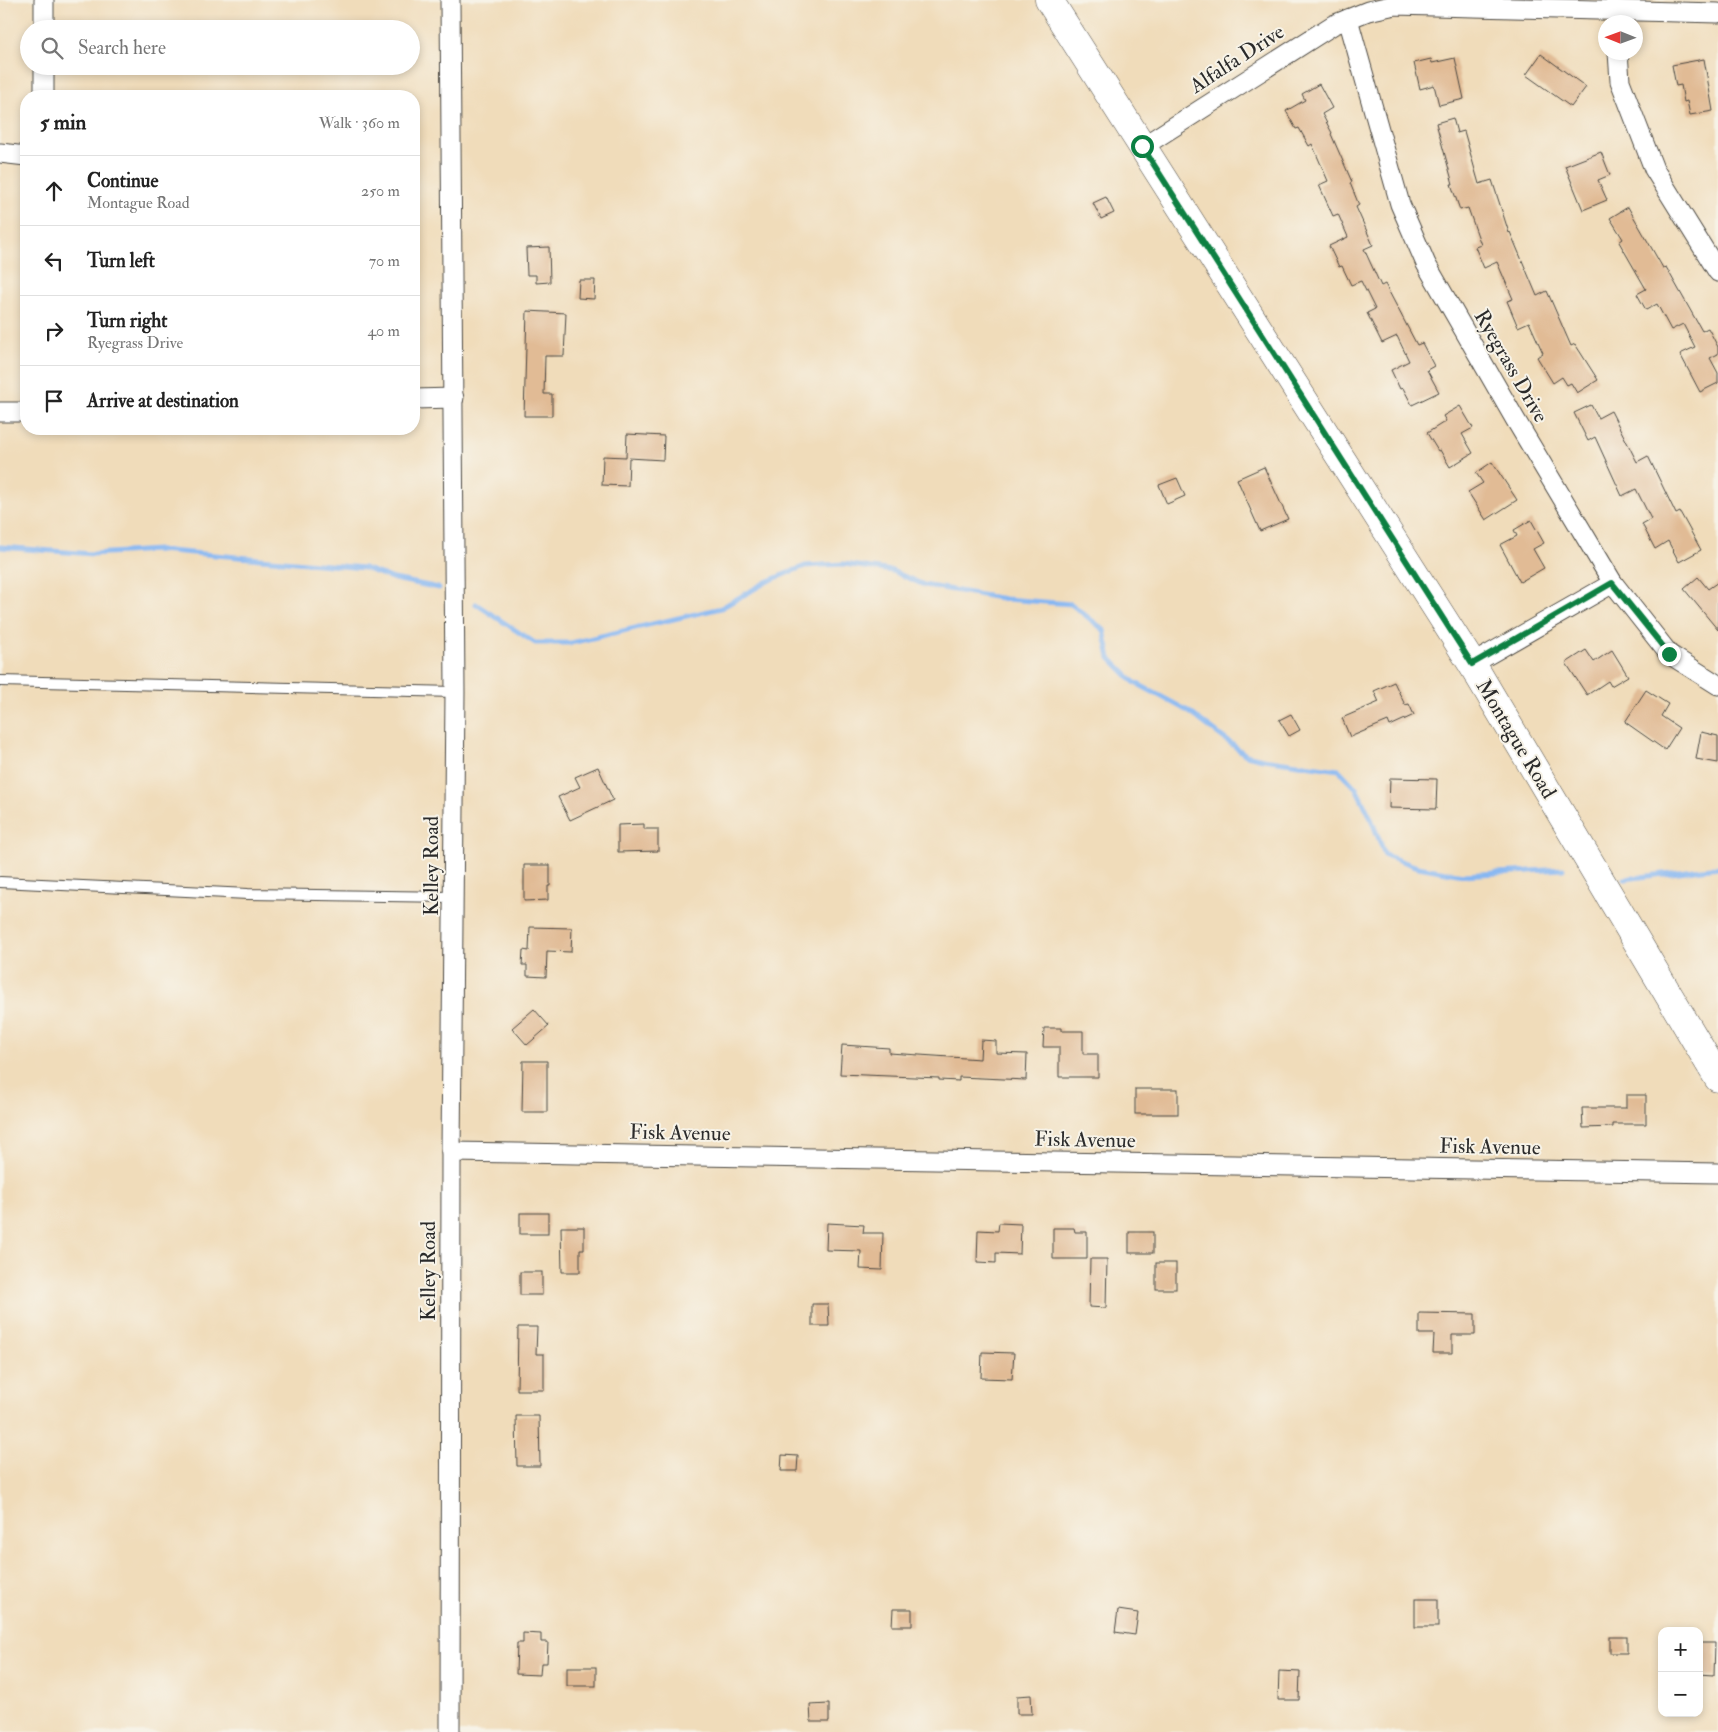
<!DOCTYPE html>
<html lang="en">
<head>
<meta charset="utf-8">
<style>
	body { margin:0; font-family:"IM FELL Double Pica",serif; background:#f6f6f6; color:#222 }
	.controls { position:absolute; right:15px; bottom:15px; display:grid; overflow:hidden; border-radius:10px; box-shadow:0 2px 8px #0003 }
	.controls button { width:45px; height:45px; display:grid; place-items:center; padding:0; border:0; border-bottom:1px solid #e0e0e0; background:#fff; color:#222; font:25px sans-serif }
	.compass { position:absolute; left:1598px; top:15px; width:45px; height:45px; border-radius:50%; background:#fff; box-shadow:0 2px 8px #0003; rotate:271deg }
	.stop { position:absolute; width:15px; height:15px; margin:-11px; border:4px solid #0b8043; border-radius:50%; background:#fff }
	.stop.end { background:#0b8043; border-color:#fff; box-shadow:0 1px 5px #0008 }
	.list { margin:0; padding:0; list-style:none }
	h2 { display:flex; justify-content:space-between; align-items:center; height:65px; margin:0; padding:0 20px; font-size:21px }
	h2 small { font-size:16px; font-weight:400; color:#767676 }
	.list li { display:grid; grid-template-columns:32px 1fr auto; gap:15px; align-items:center; box-sizing:border-box; height:70px; padding:0 20px; border-top:1px solid #e0e0e0 }
	.list b { display:block; font-size:19px; white-space:nowrap }
	.list p { margin:0; font-size:16px; white-space:nowrap; color:#767676 }
	.list em { font-size:16px; font-style:normal; color:#767676 }
	.icon { flex:none; width:28px; height:28px; fill:none; stroke:currentColor; stroke-width:2; stroke-linecap:round; stroke-linejoin:round }
	.map { position:relative; flex:none; width:1718px; height:1732px; overflow:hidden }
	.search { position:absolute; background:#fff; box-shadow:0 2px 8px #0003; left:20px; top:20px; width:400px; height:55px; display:flex; align-items:center; gap:12px; box-sizing:border-box; padding:0 18px; border-radius:28px; color:#767676; font-size:19px }
	.panel { position:absolute; background:#fff; box-shadow:0 2px 8px #0003; left:20px; top:90px; width:400px; height:345px; border-radius:20px }
	.map>svg:first-child { display:block }
</style>
</head>
<body>
<div class="map">
<svg width="1718" height="1732" viewBox="0 0 1718 1732">
	<rect width="100%" height="100%" fill="#f7f3e8"/>
	<filter id="ink" filterUnits="userSpaceOnUse"><feTurbulence type="fractalNoise" baseFrequency=".02" numOctaves="2"/><feDisplacementMap in="SourceGraphic" scale="10" xChannelSelector="R" yChannelSelector="G"/><feConvolveMatrix kernelMatrix="1 2 1 2 8 2 1 2 1" color-interpolation-filters="sRGB"/></filter>
	<filter id="wash" filterUnits="userSpaceOnUse"><feTurbulence type="fractalNoise" baseFrequency=".0096" numOctaves="4" result="noise"/><feDisplacementMap in="SourceGraphic" scale="20" xChannelSelector="R" yChannelSelector="G"/><feGaussianBlur stdDeviation="1.12" result="paint"/><feColorMatrix in="noise" values="0 0 0 0 0 0 0 0 0 0 0 0 0 0 0 0 0 1.4 0 .05"/><feComposite in="paint" operator="in"/></filter>
	<g filter="url(#wash)">
		<rect width="100%" height="100%" fill="#f0dcba"/>
		<g fill="none" stroke-linecap="round" stroke-linejoin="round">
			<g stroke="#87b7f2" stroke-width="5">
				<polyline points="0,547 92,554 158,550 364,568 394,579 439,588"/>
				<polyline points="476,604 535,643 571,643 721,608 768,581 805,566 844,564 892,571 924,585 1005,599 1071,604 1104,630 1110,658 1134,682 1188,711 1246,755 1263,759 1339,770 1356,788 1370,816 1385,855 1418,867 1463,875 1563,869"/>
				<polyline points="1625,879 1718,867"/>
			</g>
		</g>
		<g id="blocks">
			<g fill="#e1bb95">
				<polygon points="1541,54 1586,87 1571,107 1526,75"/>
				<polygon points="1455,58 1464,99 1439,105 1434,85 1420,89 1414,63 1431,59 1432,63"/>
				<polygon points="1704,59 1713,111 1690,115 1687,101 1684,102 1681,85 1676,86 1672,65"/>
				<polygon points="1319,84 1332,108 1322,114 1332,133 1331,134 1352,182 1350,183 1359,205 1356,207 1373,245 1364,249 1381,286 1385,284 1417,345 1422,343 1434,366 1427,370 1439,392 1412,405 1403,388 1400,389 1391,370 1409,361 1397,336 1382,343 1367,313 1375,309 1361,281 1351,285 1342,266 1339,267 1329,246 1348,237 1338,214 1333,216 1319,185 1328,181 1312,144 1309,146 1299,128 1296,129 1286,111 1305,100 1302,94"/>
				<polygon points="1453,118 1457,133 1464,131 1479,184 1492,180 1509,233 1510,232 1537,296 1547,291 1571,346 1575,344 1598,380 1577,393 1571,383 1567,385 1562,377 1553,383 1537,357 1543,353 1529,322 1518,327 1507,301 1513,299 1497,262 1484,268 1475,247 1481,245 1468,208 1460,210 1451,184 1453,184 1436,123"/>
				<polygon points="1601,152 1610,175 1598,180 1607,200 1583,210 1565,166"/>
				<polygon points="1106,197 1114,213 1101,219 1093,203"/>
				<polygon points="1628,207 1663,268 1666,267 1702,331 1708,328 1718,347 1718,354 1710,358 1718,373 1718,383 1700,392 1680,354 1695,347 1683,324 1671,330 1657,304 1646,310 1637,294 1646,289 1619,242 1623,239 1610,218"/>
				<polygon points="549,247 550,282 536,283 536,275 527,275 526,248"/>
				<polygon points="579,280 595,280 594,299 578,298"/>
				<polygon points="527,311 566,313 564,356 545,356 544,394 552,394 552,416 524,416"/>
				<polygon points="1591,405 1598,418 1611,411 1637,462 1648,456 1676,514 1680,512 1701,550 1679,562 1668,541 1655,549 1642,524 1651,519 1636,489 1622,496 1595,437 1588,441 1574,413"/>
				<polygon points="1460,406 1473,428 1462,434 1473,453 1450,467 1440,450 1438,451 1427,433 1446,421 1443,416"/>
				<polygon points="627,434 664,436 663,460 629,458 628,486 602,485 603,456 626,457"/>
				<polygon points="1492,462 1517,500 1486,520 1468,492 1483,483 1476,473"/>
				<polygon points="1264,467 1288,519 1260,531 1237,479"/>
				<polygon points="1177,478 1185,496 1167,504 1159,485"/>
				<polygon points="1531,520 1544,543 1533,549 1544,568 1520,582 1500,545 1517,536 1514,530"/>
				<polygon points="1698,577 1708,589 1718,582 1718,630 1684,589"/>
				<polygon points="1586,650 1594,662 1612,650 1628,676 1611,686 1608,681 1587,695 1566,663"/>
				<polygon points="1394,682 1405,705 1409,704 1414,715 1390,726 1388,721 1350,737 1342,718 1379,702 1374,691"/>
				<polygon points="1646,690 1668,704 1661,716 1679,728 1665,750 1625,722"/>
				<polygon points="1291,714 1300,730 1289,736 1279,720"/>
				<polygon points="1701,732 1718,736 1718,763 1696,759"/>
				<polygon points="598,767 613,800 570,820 558,797 580,787 575,777"/>
				<polygon points="1390,778 1437,779 1436,809 1389,808"/>
				<polygon points="644,824 644,829 658,829 658,851 618,852 618,825"/>
				<polygon points="524,865 550,865 550,886 548,886 548,900 524,901"/>
				<polygon points="530,927 572,928 571,952 547,951 546,977 527,976 527,965 522,965 523,950 529,951"/>
				<polygon points="534,1009 549,1026 527,1045 512,1028"/>
				<polygon points="1044,1028 1062,1028 1062,1031 1083,1031 1083,1054 1098,1054 1098,1077 1059,1077 1059,1047 1043,1047"/>
				<polygon points="981,1040 996,1041 996,1053 1027,1054 1026,1080 959,1077 959,1081 939,1080 939,1078 840,1074 842,1045 889,1048 889,1053 980,1059"/>
				<polygon points="523,1061 547,1061 547,1112 522,1112"/>
				<rect x="1135" y="1089" width="43" height="25"/>
				<polygon points="1626,1095 1646,1095 1646,1124 1613,1124 1613,1127 1583,1128 1582,1108 1626,1108"/>
				<rect x="520" y="1213" width="28" height="21"/>
				<polygon points="827,1223 864,1225 863,1233 883,1233 882,1270 860,1269 861,1251 826,1250"/>
				<polygon points="999,1223 1021,1224 1020,1254 996,1253 996,1263 977,1262 978,1230 998,1231"/>
				<polygon points="561,1227 584,1227 584,1249 580,1249 580,1272 562,1272"/>
				<polygon points="1053,1228 1074,1228 1075,1232 1087,1232 1087,1259 1053,1259"/>
				<rect x="1129" y="1232" width="24" height="21"/>
				<polygon points="1090,1259 1107,1259 1106,1308 1089,1307"/>
				<rect x="1156" y="1263" width="20" height="26"/>
				<rect x="520" y="1272" width="22" height="23"/>
				<polygon points="812,1304 828,1304 829,1326 812,1326"/>
				<polygon points="1419,1313 1475,1314 1475,1335 1452,1335 1452,1353 1433,1353 1434,1334 1419,1334"/>
				<polygon points="518,1327 537,1327 536,1354 544,1354 544,1390 517,1390"/>
				<polygon points="982,1352 1014,1353 1012,1379 981,1378"/>
				<polygon points="516,1416 539,1416 540,1466 517,1466"/>
				<polygon points="782,1455 798,1456 797,1471 781,1471"/>
				<rect x="1415" y="1599" width="23" height="28"/>
				<polygon points="893,1609 912,1609 912,1626 892,1626"/>
				<polygon points="1118,1610 1138,1613 1135,1635 1115,1632"/>
				<polygon points="523,1633 541,1634 541,1642 548,1642 547,1663 541,1663 540,1675 516,1674 517,1643 523,1643"/>
				<rect x="1610" y="1637" width="17" height="16"/>
				<polygon points="1699,1643 1715,1643 1714,1675 1699,1674"/>
				<rect x="567" y="1667" width="29" height="19"/>
				<polygon points="1279,1671 1300,1672 1299,1700 1278,1700"/>
				<polygon points="1031,1695 1032,1714 1017,1714 1017,1696"/>
				<polygon points="829,1704 829,1722 811,1722 810,1705"/>
			</g>
		</g>
	</g>
	<g filter="url(#ink)">
		<use href="#blocks" fill-opacity="0" stroke="#494640" stroke-width="1"/>
		<g fill="none" stroke-linecap="round" stroke-linejoin="round">
			<g stroke="#494640" stroke-width="12">
				<g id="lane">
					<polyline points="0,681 455,692"/>
					<polyline points="0,882 248,894 453,897"/>
				</g>
			</g>
			<g stroke="#494640" stroke-width="21">
				<g id="street">
					<polyline points="44,0 44,29"/>
					<polyline points="1348,19 1400,204 1426,264 1515,419 1613,583 1669,654 1718,685"/>
					<polyline points="1618,52 1620,81 1654,169 1718,272"/>
					<polyline points="44,66 44,96"/>
					<polyline points="1142,147 1333,25 1368,11 1395,5 1718,13"/>
					<polyline points="0,153 26,156"/>
					<polyline points="414,399 454,398"/>
					<polyline points="0,412 26,412"/>
					<polyline points="1472,664 1613,583"/>
					<polyline points="451,1152 1718,1173"/>
					<polyline points="450,1732 451,1152 455,692 450,0"/>
				</g>
			</g>
			<g stroke="#494640" stroke-width="29">
				<polyline id="secondary" points="1049,0 1472,664 1718,1078"/>
			</g>
			<use href="#lane" stroke="#fff" stroke-width="10"/>
			<use href="#street" stroke="#fff" stroke-width="19"/>
			<use href="#secondary" stroke="#fff" stroke-width="28"/>
		</g>
	</g>
	<g fill="none" stroke-linecap="round" stroke-linejoin="round" filter="url(#ink)">
		<polyline stroke="#0b8043" stroke-width="6" points="1142,146 1472,664 1612,583 1669,654"/>
	</g>
	<g text-anchor="middle" dominant-baseline="central" stroke-width="4" stroke-linejoin="round" paint-order="stroke">
		<g font-size="21" fill="#2b2b2b" stroke="#f7f3e8">
			<text transform="translate(1237 59) rotate(-33)">Alfalfa Drive</text>
			<text transform="translate(1511 366) rotate(60)">Ryegrass Drive</text>
			<text transform="translate(1516 739) rotate(59)">Montague Road</text>
			<text transform="translate(431 866) rotate(-90)">Kelley Road</text>
			<text transform="translate(680 1133) rotate(1)">Fisk Avenue</text>
			<text transform="translate(1085 1140) rotate(1)">Fisk Avenue</text>
			<text transform="translate(1490 1147) rotate(1)">Fisk Avenue</text>
			<text transform="translate(428 1271) rotate(-90)">Kelley Road</text>
		</g>
	</g>
</svg>
<div class="controls">
<button>+</button>
<button>−</button>
</div>
<svg class="compass" viewBox="-18 -18 36 36"><path d="M0-13l5 13h-10z" fill="#e53935"/><path d="M0 13l5-13h-10z" fill="#767676"/></svg>
<div class="stop" style="left:1142px;top:146px"></div>
<div class="stop end" style="left:1669px;top:654px"></div>
<div class="search"><svg class="icon" aria-label="search" viewBox="0 0 24 24"><circle cx="10" cy="10" r="6"/><path d="M15 15l6 6"/></svg>Search here</div>
<section class="panel">
<h2>5 min<small>Walk · 360 m</small></h2>
<ul class="list">
<li><svg class="icon" aria-label="ahead" viewBox="0 0 24 24"><path d="M12 20V5M6 11l6-6 6 6"/></svg><div><b>Continue</b><p>Montague Road</p></div><em>250 m</em></li>
<li><svg class="icon" aria-label="left" viewBox="0 0 24 24"><path d="M17 20v-9H6M10 6l-5 5 5 5"/></svg><div><b>Turn left</b></div><em>70 m</em></li>
<li><svg class="icon" aria-label="right" viewBox="0 0 24 24"><path d="M7 20v-9h11M14 6l5 5-5 5"/></svg><div><b>Turn right</b><p>Ryegrass Drive</p></div><em>40 m</em></li>
<li><svg class="icon" aria-label="arrive" viewBox="0 0 24 24"><path d="M6 21V4h12l-3 4 3 4H6"/></svg><div><b>Arrive at destination</b></div></li>
</ul>
</section>
</div>
</body>
</html>
